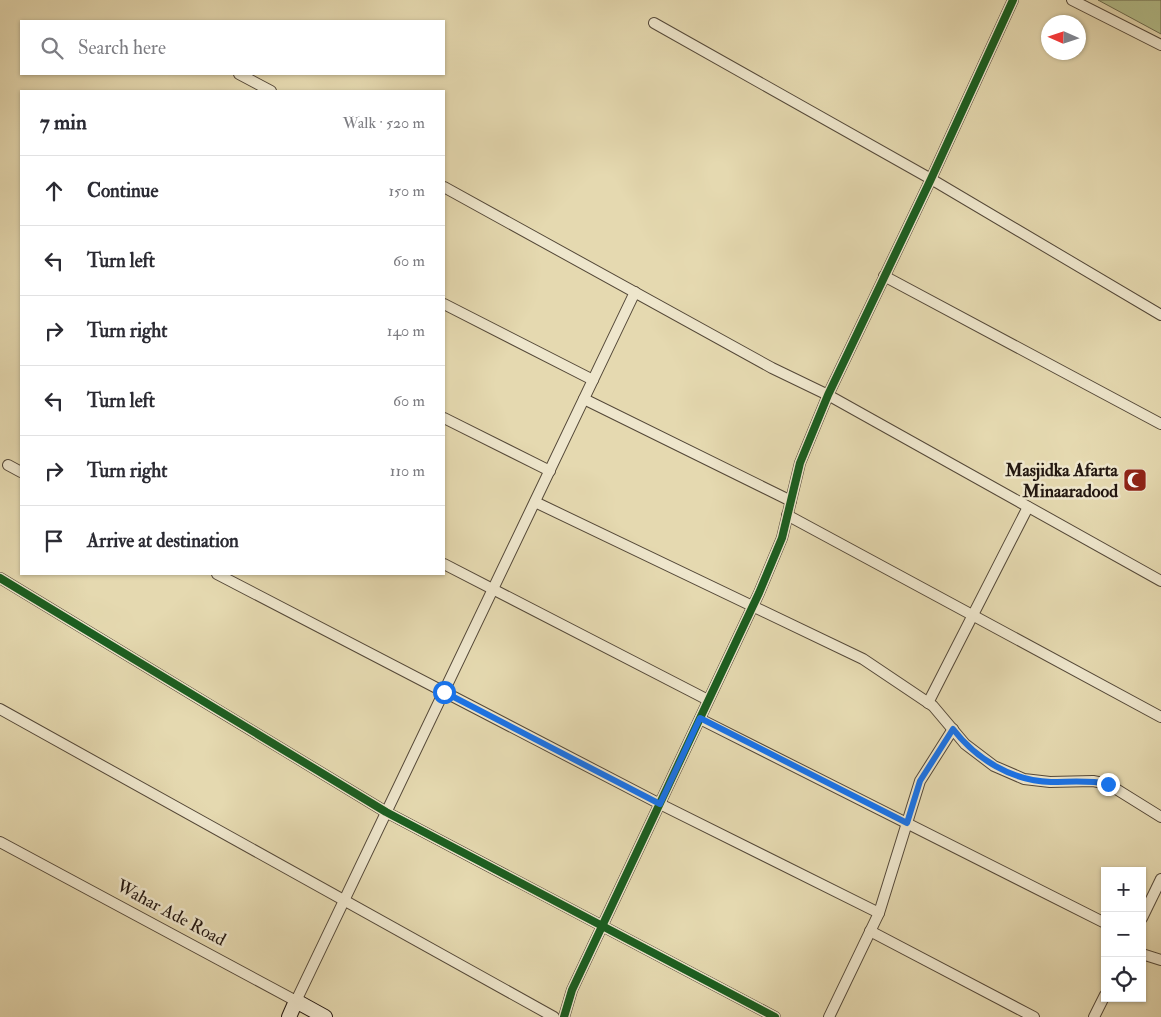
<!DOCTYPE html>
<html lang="en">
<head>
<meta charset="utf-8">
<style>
	body { margin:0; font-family:"IM FELL Double Pica",serif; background:#f7f7f7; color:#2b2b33 }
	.controls { position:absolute; right:15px; bottom:15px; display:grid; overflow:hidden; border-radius:0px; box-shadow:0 1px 4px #0004 }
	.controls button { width:45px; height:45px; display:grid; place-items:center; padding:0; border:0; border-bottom:1px solid #e1e1e2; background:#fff; color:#2b2b33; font:25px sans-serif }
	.compass { position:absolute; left:1041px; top:15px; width:45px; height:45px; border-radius:50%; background:#fff; box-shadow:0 1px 4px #0004; rotate:273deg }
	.stop { position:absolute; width:15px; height:15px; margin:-11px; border:4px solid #1a73e8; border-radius:50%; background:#fff }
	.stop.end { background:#1a73e8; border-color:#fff; box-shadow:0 1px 5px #0008 }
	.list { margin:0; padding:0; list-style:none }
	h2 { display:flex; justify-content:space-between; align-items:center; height:65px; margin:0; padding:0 20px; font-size:21px }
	h2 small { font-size:16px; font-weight:400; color:#7c7c81 }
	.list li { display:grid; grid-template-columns:32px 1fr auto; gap:15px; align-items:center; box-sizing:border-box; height:70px; padding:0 20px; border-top:1px solid #e1e1e2 }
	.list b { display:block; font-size:19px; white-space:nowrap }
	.list em { font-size:16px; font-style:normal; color:#7c7c81 }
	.icon { flex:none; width:28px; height:28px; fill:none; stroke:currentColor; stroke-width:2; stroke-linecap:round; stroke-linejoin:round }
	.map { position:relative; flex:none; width:1161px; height:1017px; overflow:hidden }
	.search { position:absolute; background:#fff; box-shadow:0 1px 4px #0004; left:20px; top:20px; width:425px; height:55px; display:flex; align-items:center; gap:12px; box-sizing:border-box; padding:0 18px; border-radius:0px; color:#7c7c81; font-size:19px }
	.panel { position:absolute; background:#fff; box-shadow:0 1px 4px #0004; left:20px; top:90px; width:425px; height:485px; border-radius:0px }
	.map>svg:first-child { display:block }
</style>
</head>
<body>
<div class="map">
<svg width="1161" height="1017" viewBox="0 0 1161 1017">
	<rect width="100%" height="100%" fill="#e5d9b0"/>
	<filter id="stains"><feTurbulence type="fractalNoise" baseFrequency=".004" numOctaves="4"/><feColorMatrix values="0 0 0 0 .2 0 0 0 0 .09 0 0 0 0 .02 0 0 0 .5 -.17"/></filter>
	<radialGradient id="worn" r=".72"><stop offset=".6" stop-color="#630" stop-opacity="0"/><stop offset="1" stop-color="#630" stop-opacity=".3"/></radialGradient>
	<polygon fill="#b4bf8c" stroke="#6c6b4e" points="1098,0 1161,0 1161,34"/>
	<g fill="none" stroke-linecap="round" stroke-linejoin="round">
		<g stroke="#544838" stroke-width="12">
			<g id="street">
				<polyline points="1072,0 1161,45"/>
				<polyline points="654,23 931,179 1161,315"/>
				<polyline points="239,74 271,91"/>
				<polyline points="444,187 772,368 828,395 1161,581"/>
				<polyline points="884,276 1161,424"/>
				<polyline points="444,304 593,380"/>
				<polyline points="584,399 791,501"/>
				<polyline points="444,418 550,471"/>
				<polyline points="8,465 21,472"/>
				<polyline points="535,502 863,659 933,706 965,744 994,766 1024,779 1050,782 1093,781 1108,784 1161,817"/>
				<polyline points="787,515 1161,717"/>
				<polyline points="444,564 708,700"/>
				<polyline points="217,574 660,804 879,913"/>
				<polyline points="0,578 386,812 775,1017"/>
				<polyline points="928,703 1028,507"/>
				<polyline points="0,709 554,1017"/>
				<polyline points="700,719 1105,923"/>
				<polyline points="0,842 296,1001 635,292"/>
				<polyline points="1142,918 1161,879"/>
				<polyline points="870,931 1034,1017"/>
				<polyline points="1142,954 1161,960"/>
				<polyline points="564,1017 572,990 759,593 782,538 800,463 828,395 931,179 1013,0"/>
				<polyline points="829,1017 879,913 920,781 953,729"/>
				<polyline points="1094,1017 1105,995"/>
			</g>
		</g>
		<g stroke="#231710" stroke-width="16">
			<polyline id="secondary" points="289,1017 296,1001 325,1017"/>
		</g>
		<use href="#street" stroke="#eee6cc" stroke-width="10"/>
		<use href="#secondary" stroke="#eee6cc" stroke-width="14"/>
		<g stroke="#eee6cc" stroke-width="11">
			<g id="cycleway">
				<polyline points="0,578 386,812 775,1017"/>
				<polyline points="564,1017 572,990 759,593 782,538 800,463 828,395 931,179 1013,0"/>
			</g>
		</g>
		<use href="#cycleway" stroke="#1b5e20" stroke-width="8"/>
	</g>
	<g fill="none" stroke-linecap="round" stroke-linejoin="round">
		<path stroke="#1a73e8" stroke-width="6" d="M444,692l216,112 40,-86 207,105 13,-42 33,-52c23,30 59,52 98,53 20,0 38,-2 57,2"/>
	</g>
	<defs>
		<g id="mosque-square" transform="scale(1.25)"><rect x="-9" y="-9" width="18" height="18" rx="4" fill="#8f2418" stroke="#eee6cc"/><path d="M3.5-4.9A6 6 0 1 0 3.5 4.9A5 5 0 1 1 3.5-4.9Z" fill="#fff"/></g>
	</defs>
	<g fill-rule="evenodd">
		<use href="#mosque-square" x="1135" y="480"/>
	</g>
	<g text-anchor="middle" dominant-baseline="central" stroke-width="5" stroke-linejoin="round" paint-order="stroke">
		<g font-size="18" font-weight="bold" fill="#231710" stroke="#eee6cc" text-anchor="end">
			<text x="1118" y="470">Masjidka Afarta<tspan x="1118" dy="21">Minaaradood</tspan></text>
		</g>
		<g font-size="18" fill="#231710" stroke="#eee6cc">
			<text transform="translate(171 913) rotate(28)">Wahar Ade Road</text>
		</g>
	</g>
	<rect width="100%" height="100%" filter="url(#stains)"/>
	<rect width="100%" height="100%" fill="url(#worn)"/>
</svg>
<div class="controls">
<button>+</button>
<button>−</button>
<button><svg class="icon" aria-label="locate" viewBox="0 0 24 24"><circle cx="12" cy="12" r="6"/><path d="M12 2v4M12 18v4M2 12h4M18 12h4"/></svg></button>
</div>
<svg class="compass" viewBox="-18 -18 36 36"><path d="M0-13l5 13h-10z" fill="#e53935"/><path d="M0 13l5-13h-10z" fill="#7c7c81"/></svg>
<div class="stop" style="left:444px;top:692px"></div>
<div class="stop end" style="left:1108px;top:784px"></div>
<div class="search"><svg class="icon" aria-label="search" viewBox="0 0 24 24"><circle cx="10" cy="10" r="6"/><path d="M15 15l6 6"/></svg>Search here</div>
<section class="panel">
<h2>7 min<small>Walk · 520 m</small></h2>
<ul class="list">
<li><svg class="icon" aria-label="ahead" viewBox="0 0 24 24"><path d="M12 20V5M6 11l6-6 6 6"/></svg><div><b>Continue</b></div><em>150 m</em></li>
<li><svg class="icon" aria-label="left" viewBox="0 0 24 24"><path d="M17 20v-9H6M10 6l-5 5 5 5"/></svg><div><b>Turn left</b></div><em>60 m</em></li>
<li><svg class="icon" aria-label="right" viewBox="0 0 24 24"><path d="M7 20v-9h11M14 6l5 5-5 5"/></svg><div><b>Turn right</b></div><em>140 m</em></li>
<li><svg class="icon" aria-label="left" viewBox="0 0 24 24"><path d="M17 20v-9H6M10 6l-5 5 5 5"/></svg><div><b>Turn left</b></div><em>60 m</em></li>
<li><svg class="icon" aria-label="right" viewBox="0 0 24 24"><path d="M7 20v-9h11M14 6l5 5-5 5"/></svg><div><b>Turn right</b></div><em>110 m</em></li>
<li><svg class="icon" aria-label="arrive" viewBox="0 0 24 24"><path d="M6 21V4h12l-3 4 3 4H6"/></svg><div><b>Arrive at destination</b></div></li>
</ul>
</section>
</div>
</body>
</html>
